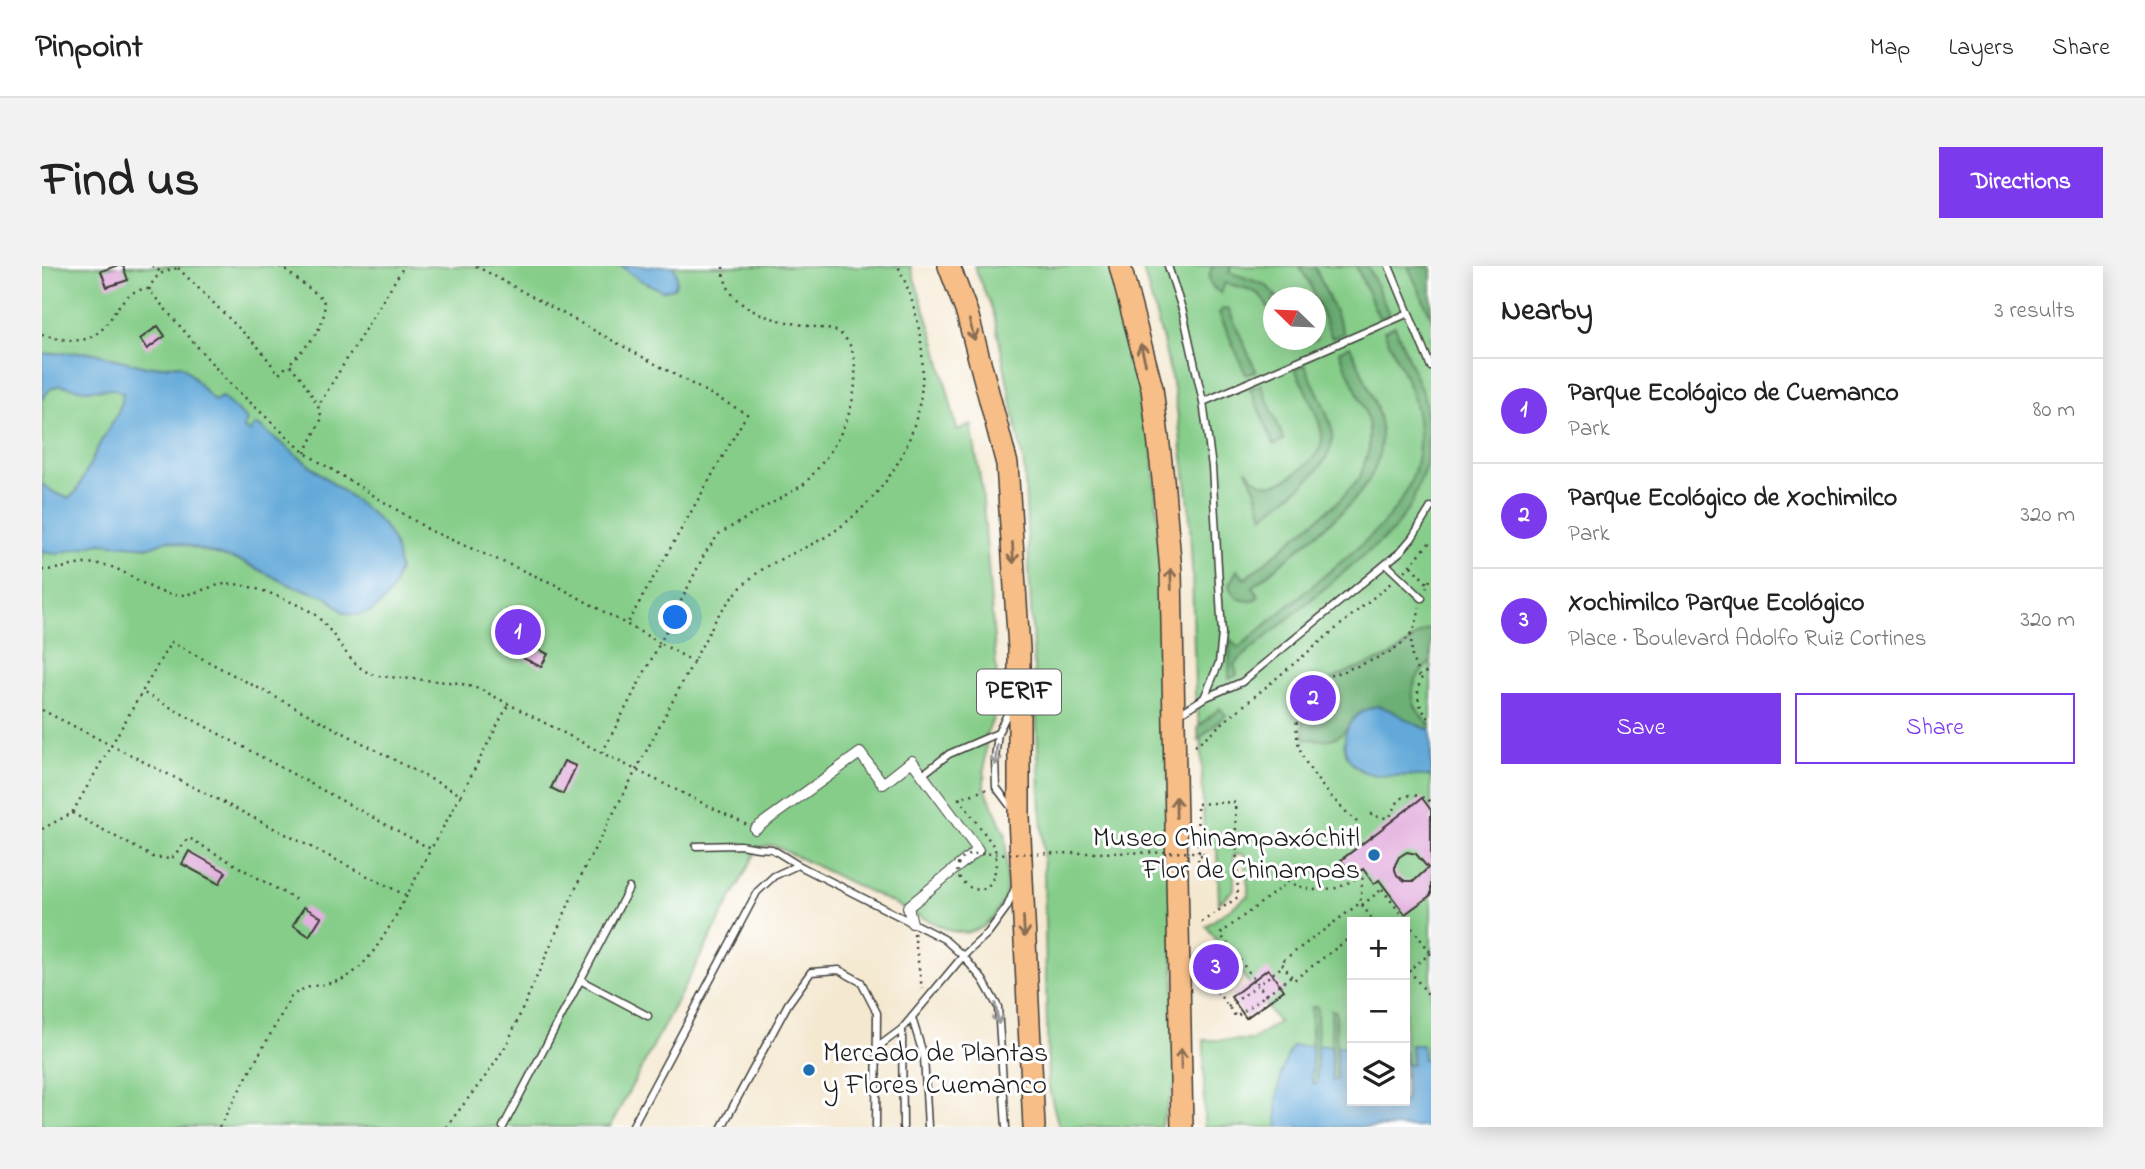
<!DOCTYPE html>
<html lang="en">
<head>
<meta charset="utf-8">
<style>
	body { margin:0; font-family:"Indie Flower",sans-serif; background:#f2f2f2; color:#222 }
	.controls { position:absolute; right:21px; bottom:21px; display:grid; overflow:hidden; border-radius:0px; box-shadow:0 4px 18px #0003 }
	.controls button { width:63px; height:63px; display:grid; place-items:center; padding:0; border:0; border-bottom:2px solid #e0e0e0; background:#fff; color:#222; font:35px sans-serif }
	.compass { position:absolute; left:1221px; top:21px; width:63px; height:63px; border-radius:50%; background:#fff; box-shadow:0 4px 18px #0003; rotate:293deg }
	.you { position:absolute; left:634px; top:352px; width:24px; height:24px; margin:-18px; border:5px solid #fff; border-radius:50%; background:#1a73e8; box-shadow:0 0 0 10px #1a73e833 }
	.badge { display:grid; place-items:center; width:46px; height:46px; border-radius:50%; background:#7c3aed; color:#fff; font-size:23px; font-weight:700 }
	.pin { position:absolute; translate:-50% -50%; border:4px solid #fff; box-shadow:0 2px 7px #0006 }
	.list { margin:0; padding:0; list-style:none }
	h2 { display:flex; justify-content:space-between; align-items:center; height:91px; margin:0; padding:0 28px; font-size:30px }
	h2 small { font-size:23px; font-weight:400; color:#767676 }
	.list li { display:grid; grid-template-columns:46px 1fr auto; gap:21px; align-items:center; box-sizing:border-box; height:105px; padding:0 28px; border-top:2px solid #e0e0e0 }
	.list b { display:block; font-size:26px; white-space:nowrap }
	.list p { margin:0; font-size:23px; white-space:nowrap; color:#767676 }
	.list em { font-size:23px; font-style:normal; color:#767676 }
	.actions { display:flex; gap:14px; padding:21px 28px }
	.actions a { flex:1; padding:16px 0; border:2px solid #7c3aed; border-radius:0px; text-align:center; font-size:24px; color:#7c3aed }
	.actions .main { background:#7c3aed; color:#fff }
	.icon { flex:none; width:38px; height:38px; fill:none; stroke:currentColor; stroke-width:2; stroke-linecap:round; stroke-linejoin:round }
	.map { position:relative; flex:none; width:1389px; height:861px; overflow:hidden; border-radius:0px }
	header { display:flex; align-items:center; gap:42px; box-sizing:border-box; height:98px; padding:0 35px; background:#fff; border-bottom:2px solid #e0e0e0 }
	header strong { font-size:33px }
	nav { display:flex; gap:38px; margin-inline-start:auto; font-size:24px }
	.intro { display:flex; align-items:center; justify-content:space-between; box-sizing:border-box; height:168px; padding:0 42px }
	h1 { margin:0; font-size:49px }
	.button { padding:18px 32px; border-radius:0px; background:#7c3aed; color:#fff; font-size:24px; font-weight:700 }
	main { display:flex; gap:42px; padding:0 42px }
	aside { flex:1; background:#fff; border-radius:0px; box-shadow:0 4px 18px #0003 }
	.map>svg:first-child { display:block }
</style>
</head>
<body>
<header>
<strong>Pinpoint</strong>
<nav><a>Map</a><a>Layers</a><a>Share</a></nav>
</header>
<div class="intro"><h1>Find us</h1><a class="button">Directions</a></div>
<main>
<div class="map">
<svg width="1389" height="861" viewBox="0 0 1389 861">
	<rect width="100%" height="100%" fill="#fff"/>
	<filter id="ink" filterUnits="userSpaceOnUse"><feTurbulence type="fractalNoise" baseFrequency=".0143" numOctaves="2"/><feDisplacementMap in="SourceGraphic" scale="14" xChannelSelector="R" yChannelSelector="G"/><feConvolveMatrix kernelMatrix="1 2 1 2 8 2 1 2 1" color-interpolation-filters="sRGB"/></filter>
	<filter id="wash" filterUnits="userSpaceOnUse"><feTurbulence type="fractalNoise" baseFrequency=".00686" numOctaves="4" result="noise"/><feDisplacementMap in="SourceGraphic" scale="28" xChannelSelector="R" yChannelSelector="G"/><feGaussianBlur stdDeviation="1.57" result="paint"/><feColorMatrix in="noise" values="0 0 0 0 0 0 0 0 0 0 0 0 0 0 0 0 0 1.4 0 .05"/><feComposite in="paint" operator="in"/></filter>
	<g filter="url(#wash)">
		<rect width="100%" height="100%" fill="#f4e8d0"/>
		<g fill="#85cd89" stroke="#507452" stroke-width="2" fill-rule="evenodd">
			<polygon points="0,0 868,0 894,78 915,164 929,158 940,224 957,437 944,470 942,520 964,570 964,631 951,652 941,661 924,667 909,665 894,658 731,579 716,582 568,861 0,861"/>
			<polygon points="932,0 1073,0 1106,130 1121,313 1135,811 1118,861 1017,861 1006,819 1002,604 982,200 952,48"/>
			<path d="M1100,0h289v861h-227v-87h48l26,-18 -72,-96 43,-31 -5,-41h-10v35l-15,14 -2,-54 -13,-8 -3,-105 -6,-44 -3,-123 -3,-65 -14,-110 -13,-57zM1232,32h42v42h-42zM1310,656h53v179h-53z"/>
		</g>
		<g fill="#6cb075" stroke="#446648" stroke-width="2">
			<path d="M1171,0h18l-2,6 37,13 11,12 -3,1 -1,20c-13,-31 -17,-26 -48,-35l-4,10c-12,-6 -15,-15 -8,-27z"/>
			<polygon points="1257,0 1273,1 1302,67 1290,72 1267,16"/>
			<polygon points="1314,0 1326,0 1347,48 1337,52"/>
			<polygon points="1366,0 1389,0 1389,51"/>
			<polygon points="1181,43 1187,44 1214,105 1204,109 1177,47"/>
			<path d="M1353,60l29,71 5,33 -3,35 -14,38 -19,28 -159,133 3,11 -8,4 1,-40 8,9c29,-24 57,-48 86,-72 51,-43 104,-80 94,-156 -3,-30 -22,-61 -34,-89z"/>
			<path d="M1308,80c9,21 26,53 30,75 8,55 -28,83 -66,115 -20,17 -41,34 -62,51l7,9 -6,5c-13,0 -21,-3 -24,-16l8,-15 8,9 95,-79 20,-23 9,-28v-23l-4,-16 -26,-59z"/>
			<path d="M1263,99c8,19 24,46 27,66 5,36 -44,64 -69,85l-7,-25 -10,-22c19,26 36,15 56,-1 10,-9 20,-16 20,-31 -1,-18 -19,-51 -27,-68z"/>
			<polygon points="1219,118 1242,174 1232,179 1208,123"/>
			<path d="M1389,362v34c-25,22 -24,42 0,64v4l-7,-1 -17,-9 -51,-4c-18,25 -20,25 -51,23 -1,-8 -3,-19 -1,-27 8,-38 59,-42 88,-57 15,-8 23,-22 39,-27z"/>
			<polygon points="1178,442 1184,449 1156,474 1156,461"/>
			<polygon points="1269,741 1275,741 1276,818 1270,818"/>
			<polygon points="1289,744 1294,745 1295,815 1290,815"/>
		</g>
		<g fill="#62a9d9" stroke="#3f627a" stroke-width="2">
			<path d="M579,0h52c5,8 5,14 1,22l-11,3 -23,-11z"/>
			<path d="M48,86l56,15 34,-2 4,2 30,34 8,-4 25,23 -4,8 7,4 5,-7 4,1 112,87 12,12 9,14 5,15 2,15 -6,19 -9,13 -12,10 -14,4 -13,-2 -18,-16 -37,-12 -47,-23 -75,-22 -18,7 -50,-4 -44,11 -14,-2v-68l15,10 12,4 7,-6c8,-15 15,-31 23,-47 9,-17 22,-31 24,-52l-11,-4 -28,1 -24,-5 -10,4 -8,11v-46z"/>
			<path d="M1336,440c19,4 33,20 53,24v47c-27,-6 -64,9 -82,-18 -6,-9 -5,-17 -3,-27 5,-16 17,-23 32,-26z"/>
			<path d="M1363,779l2,20 5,-1 -1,-19h11l1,14h4v-14h4v82h-153c-3,-29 1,-55 14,-81h20v38h5v-38h14l1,35 5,-1v-34h13l2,55h53z"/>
		</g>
		<g id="blocks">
			<g fill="#e4b0df" fill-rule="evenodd">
				<polygon points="74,0 81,0 86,14 65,21 59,5"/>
				<polygon points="116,60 123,70 105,83 98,73"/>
				<polygon points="484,377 506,388 499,401 477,390"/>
				<polygon points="522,495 534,500 521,528 509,522"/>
				<path d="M1380,532l9,12v85l-26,19 -26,-34 -5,4 -11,-15 -9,7 -13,-16zM1365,586l9,2 12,14 -14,13h-9l-8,-6 -2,-5v-5l4,-8z"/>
				<polygon points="147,585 184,606 177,618 140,598"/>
				<polygon points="262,641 279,651 267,670 251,659"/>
				<polygon points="1226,703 1242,724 1204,752 1189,731"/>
			</g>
		</g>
	</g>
	<g filter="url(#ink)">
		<use href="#blocks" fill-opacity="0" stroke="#3c3b37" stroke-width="2"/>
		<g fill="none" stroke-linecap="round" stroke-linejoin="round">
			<g stroke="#3c3b37" stroke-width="9">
				<g id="service">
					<polyline points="1126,0 1141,46 1161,136 1170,201 1180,368 1177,397 1162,432"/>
					<polyline points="1347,0 1389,101"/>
					<polyline points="1161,136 1367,47"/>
					<polyline points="1344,298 1380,332"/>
					<polyline points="969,440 956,467 953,493 954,521 972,545"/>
					<polyline points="1137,448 1162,432 1200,416 1358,286 1370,272 1389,241"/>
					<polyline points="880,509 907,488 956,467"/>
					<polyline points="654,580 698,579 716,582 730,583 756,599 902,673 921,690 941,714 956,741 964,861"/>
					<polyline points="538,714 606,750"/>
					<polyline points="870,752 882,791 886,861"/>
					<polyline points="860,763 861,861"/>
					<polyline points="833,783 860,763 921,690 946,667 965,641 973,622"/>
					<polyline points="461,861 587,622"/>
					<polyline points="590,861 715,626 732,610 756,599"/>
					<polyline points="680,861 746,738 769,706 797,704 819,716 835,747 834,861"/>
				</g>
			</g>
			<g stroke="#3c3b37" stroke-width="12">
				<polyline id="pedestrian" points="713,563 818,487 841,518 870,495 936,584 866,641 870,657"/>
			</g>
			<g stroke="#3c3b37" stroke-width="24">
				<g id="trunk">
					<polyline points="907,0 925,47 965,198 977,383 977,551 992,861"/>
					<polyline points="1078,0 1110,122 1121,213 1129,306 1140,861"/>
				</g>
			</g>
			<g stroke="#3c3b37" stroke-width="2.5" stroke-dasharray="2 5" stroke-linecap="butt">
				<polyline points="110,0 119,6"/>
				<path d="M238,0l43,33c7,27 -17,47 -34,65l13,15 16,27"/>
				<polyline points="434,0 705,148 585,358"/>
				<polyline points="136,2 217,82 237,108 247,98"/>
				<path d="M107,24c6,-16 13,-18 29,-22l1,-2"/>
				<path d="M0,69c14,3 35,9 49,2 25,-11 25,-48 57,-48l79,92 78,72 126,78 123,53 106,59 45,-90 14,-19 84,-49c30,-31 55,-72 52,-117 -1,-16 -4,-27 -18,-37 -40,-9 -112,-9 -114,-65"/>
				<polyline points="263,187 280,152 276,140 362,0"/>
				<polyline points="1369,300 1386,318"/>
				<path d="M0,304c22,0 41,-10 63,-5 24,6 43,26 68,30 18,2 35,-9 52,-11 22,-2 61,15 81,25 32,17 37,59 72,67l81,7 23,7 120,63"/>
				<polyline points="1363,305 1389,275"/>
				<polyline points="1384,322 1389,312"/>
				<polyline points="1369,368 1370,392 1378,412"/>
				<polyline points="652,396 618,377 560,487 705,559"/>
				<path d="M1389,401c-18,15 -17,38 0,53"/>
				<polyline points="0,444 363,629"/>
				<polyline points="1153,480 1350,316"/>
				<polyline points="419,529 466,439"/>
				<polyline points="917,532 953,582 954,591"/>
				<polyline points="916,533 946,523"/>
				<polyline points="30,547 111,591 129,593 147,572 254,634"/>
				<path d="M1328,548c6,2 12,5 18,3 6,-3 6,-10 10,-15 9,-11 23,-7 33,0"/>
				<path d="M1315,556c-19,-17 -41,-40 -53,-63 -13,-26 -10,-61 15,-79 26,-11 77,-23 92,-47 5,-7 7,-17 9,-26"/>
				<polyline points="0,563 30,547 129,376 419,529 389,583 100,426"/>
				<polyline points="1156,586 1155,538 1193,536 1196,631 1157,658"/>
				<polyline points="1160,589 1156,590 1157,601 1163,601 1162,586"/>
				<polyline points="1340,623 1389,687"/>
				<polyline points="1320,639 1343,621"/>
				<polyline points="1320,639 1331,654 1328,656"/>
				<polyline points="872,667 880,723"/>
				<polyline points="1310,670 1252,714 1239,696 1318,637 1321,608"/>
				<polyline points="1389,687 1367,704 1389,732"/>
				<polyline points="1158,703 1194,751 1249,710"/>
				<path d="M1224,729l-46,-61 68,-52c33,14 49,10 77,-10"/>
				<polyline points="1186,741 1241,700"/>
				<path d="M177,861l72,-130c17,-16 40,-9 59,-22 31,-20 62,-92 81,-126"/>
				<path d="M404,861l45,-58 16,-25 79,-179 131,-248c13,-18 25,-33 43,-46 27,-18 59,-26 84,-47 83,-65 99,-165 54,-258"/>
			</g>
			<use href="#service" stroke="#fff" stroke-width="6"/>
			<use href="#pedestrian" stroke="#fff" stroke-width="10"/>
			<use href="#trunk" stroke="#f7be87" stroke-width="21"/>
			<path stroke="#3c3b37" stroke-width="2.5" stroke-dasharray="2 5" stroke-linecap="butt" d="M954,591c1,67 -67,12 -25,-3l233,-2"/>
		</g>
		<defs><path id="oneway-shaft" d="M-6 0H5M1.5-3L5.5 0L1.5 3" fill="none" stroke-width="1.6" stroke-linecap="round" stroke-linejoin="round" transform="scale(1.75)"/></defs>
		<g stroke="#8a6d52">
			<use href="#oneway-shaft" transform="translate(930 64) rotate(75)"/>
			<use href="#oneway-shaft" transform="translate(1101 88) rotate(-104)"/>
			<use href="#oneway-shaft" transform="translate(971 287) rotate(87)"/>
			<use href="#oneway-shaft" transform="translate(1129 313) rotate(-92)"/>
			<use href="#oneway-shaft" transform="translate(1134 541) rotate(-91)"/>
			<use href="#oneway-shaft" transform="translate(982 661) rotate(87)"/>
			<use href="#oneway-shaft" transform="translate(1139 793) rotate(-91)"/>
		</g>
		<g stroke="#999">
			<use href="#oneway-shaft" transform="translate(954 489) rotate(94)"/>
			<use href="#oneway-shaft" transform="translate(955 748) rotate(80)"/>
		</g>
	</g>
	<g fill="#1f6fb2" stroke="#fff" stroke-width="2.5">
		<circle cx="1332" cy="589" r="7"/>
		<circle cx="767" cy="804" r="7"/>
	</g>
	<g text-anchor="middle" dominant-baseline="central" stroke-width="6" stroke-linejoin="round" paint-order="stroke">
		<rect fill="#fff" stroke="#606060" stroke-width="2" x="935" y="403.5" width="84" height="45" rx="5"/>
		<g font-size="26" font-weight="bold" fill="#1c1c1c">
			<text x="977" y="426">PERIF</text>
		</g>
		<g font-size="28" fill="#1c1c1c" stroke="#fff" text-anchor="end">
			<text x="1318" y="573">Museo Chinampaxóchitl<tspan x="1318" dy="32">Flor de Chinampas</tspan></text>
			<text x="781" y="788" text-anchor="start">Mercado de Plantas<tspan x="781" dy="32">y Flores Cuemanco</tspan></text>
		</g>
	</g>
</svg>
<div class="controls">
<button>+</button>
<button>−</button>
<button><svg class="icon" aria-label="layers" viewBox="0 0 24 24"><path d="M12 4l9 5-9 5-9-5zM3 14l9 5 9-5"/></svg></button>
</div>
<svg class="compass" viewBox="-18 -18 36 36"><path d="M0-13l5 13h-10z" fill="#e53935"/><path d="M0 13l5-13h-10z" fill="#767676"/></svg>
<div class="you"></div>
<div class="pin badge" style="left:476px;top:366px">1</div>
<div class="pin badge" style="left:1271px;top:432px">2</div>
<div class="pin badge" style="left:1174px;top:701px">3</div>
</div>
<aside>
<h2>Nearby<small>3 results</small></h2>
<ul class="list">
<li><span class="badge">1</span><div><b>Parque Ecológico de Cuemanco</b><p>Park</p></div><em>80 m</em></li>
<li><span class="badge">2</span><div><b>Parque Ecológico de Xochimilco</b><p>Park</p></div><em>320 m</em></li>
<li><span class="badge">3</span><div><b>Xochimilco Parque Ecológico</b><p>Place · Boulevard Adolfo Ruiz Cortines</p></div><em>320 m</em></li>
</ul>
<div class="actions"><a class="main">Save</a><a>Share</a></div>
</aside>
</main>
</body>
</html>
